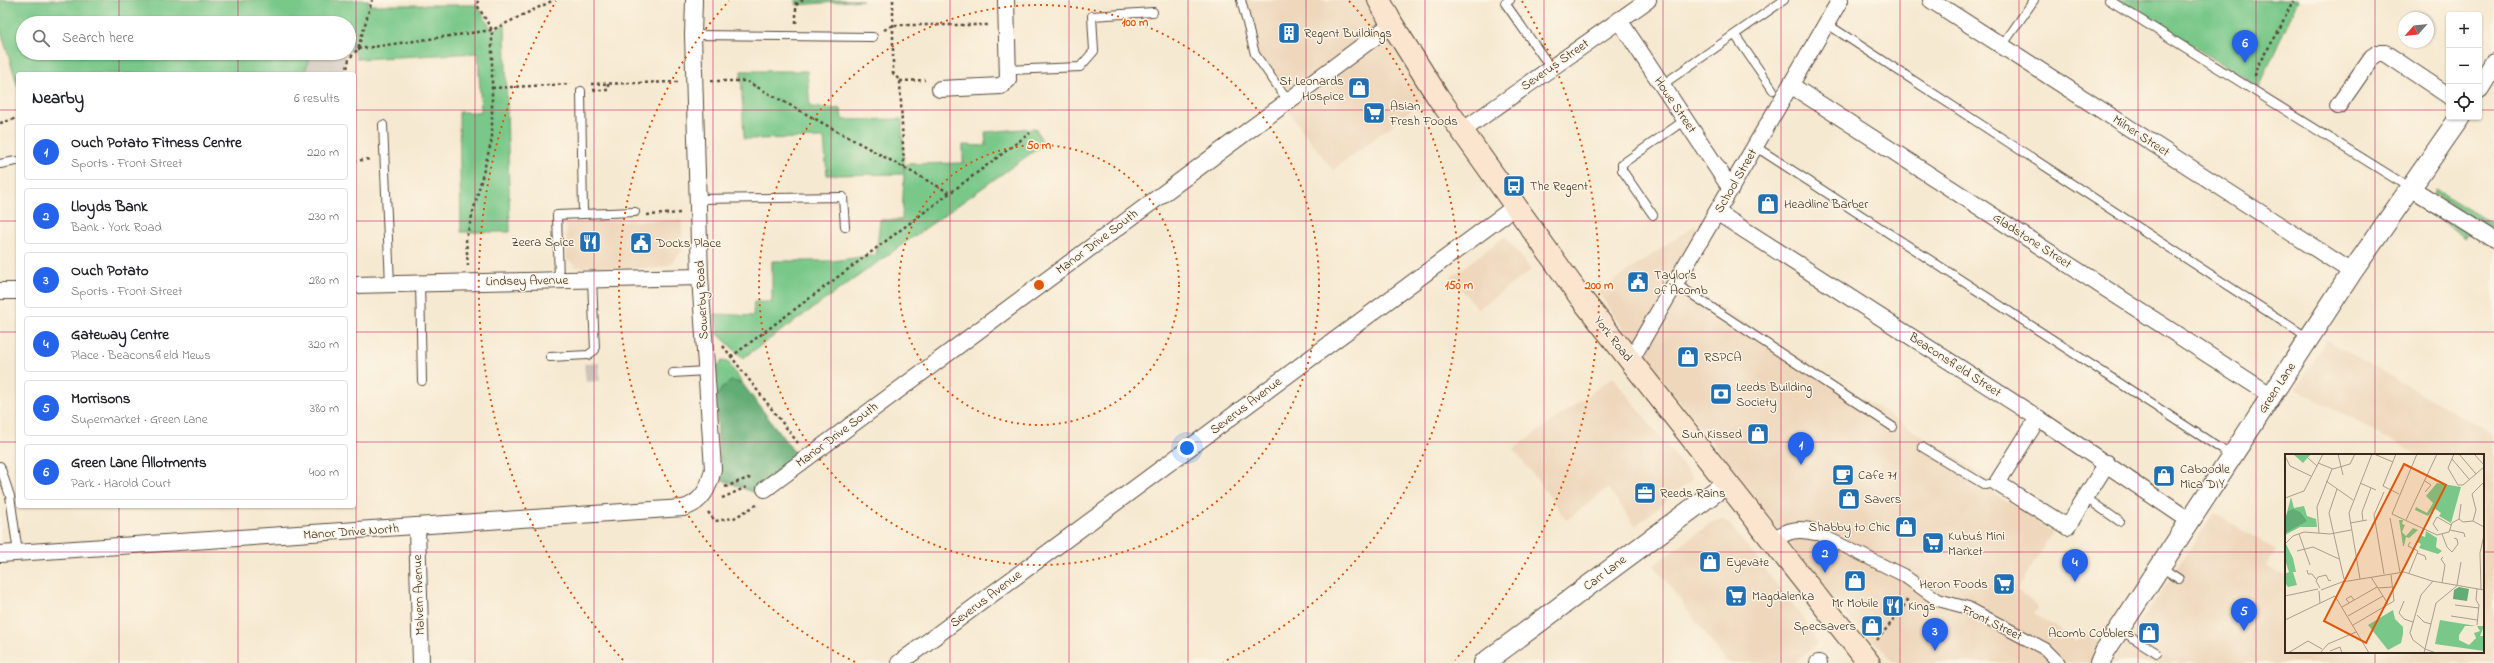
<!DOCTYPE html>
<html lang="en">
<head>
<meta charset="utf-8">
<style>
	body { margin:0; font-family:"Indie Flower",sans-serif; background:#f2f2f2; color:#202124 }
	.controls { position:absolute; right:12px; top:12px; display:grid; overflow:hidden; border-radius:4px; box-shadow:0 1px 3px #0004 }
	.controls button { width:36px; height:36px; display:grid; place-items:center; padding:0; border:0; border-bottom:1px solid #e0e0e0; background:#fff; color:#202124; font:20px sans-serif }
	.compass { position:absolute; left:2398px; top:12px; width:36px; height:36px; border-radius:50%; background:#fff; box-shadow:0 1px 3px #0004; rotate:243deg }
	.you { position:absolute; left:1187px; top:448px; width:14px; height:14px; margin:-10px; border:3px solid #fff; border-radius:50%; background:#1a73e8; box-shadow:0 0 0 6px #1a73e833 }
	.badge { display:grid; place-items:center; width:26px; height:26px; border-radius:50%; background:#2563eb; color:#fff; font-size:13px; font-weight:700 }
	.pin { position:absolute; translate:-50% -33px; filter:drop-shadow(0 1px 2px #0008) }
	.pin::after { content:''; position:absolute; top:21px; width:14px; height:12px; background:inherit; clip-path:polygon(0 0,100% 0,50% 100%) }
	.list { margin:0; padding:0; list-style:none }
	h2 { display:flex; justify-content:space-between; align-items:center; height:52px; margin:0; padding:0 16px; font-size:17px }
	h2 small { font-size:13px; font-weight:400; color:#757577 }
	.list li { display:grid; grid-template-columns:26px 1fr auto; gap:12px; align-items:center; box-sizing:border-box; height:56px; margin:0 8px 8px; padding:0 8px; border:1px solid #e0e0e0; border-radius:4px }
	.list b { display:block; font-size:15px; white-space:nowrap }
	.list p { margin:0; font-size:13px; white-space:nowrap; color:#757577 }
	.list em { font-size:13px; font-style:normal; color:#757577 }
	.icon { flex:none; width:22px; height:22px; fill:none; stroke:currentColor; stroke-width:2; stroke-linecap:round; stroke-linejoin:round }
	.map { position:relative; flex:none; width:2494px; height:663px; overflow:hidden }
	.search { position:absolute; background:#fff; box-shadow:0 1px 3px #0004; left:16px; top:16px; width:340px; height:44px; display:flex; align-items:center; gap:10px; box-sizing:border-box; padding:0 14px; border-radius:22px; color:#757577; font-size:15px }
	.panel { position:absolute; background:#fff; box-shadow:0 1px 3px #0004; left:16px; top:72px; width:340px; height:436px; border-radius:4px }
	.map>svg:first-child { display:block }
</style>
</head>
<body>
<div class="map">
<svg width="2494" height="663" viewBox="0 0 2494 663">
	<rect width="100%" height="100%" fill="#fcf5e5"/>
	<filter id="ink" filterUnits="userSpaceOnUse"><feTurbulence type="fractalNoise" baseFrequency=".025" numOctaves="2"/><feDisplacementMap in="SourceGraphic" scale="8" xChannelSelector="R" yChannelSelector="G"/><feConvolveMatrix kernelMatrix="1 2 1 2 8 2 1 2 1" color-interpolation-filters="sRGB"/></filter>
	<filter id="wash" filterUnits="userSpaceOnUse"><feTurbulence type="fractalNoise" baseFrequency=".012" numOctaves="4" result="noise"/><feDisplacementMap in="SourceGraphic" scale="16" xChannelSelector="R" yChannelSelector="G"/><feGaussianBlur stdDeviation="0.9" result="paint"/><feColorMatrix in="noise" values="0 0 0 0 0 0 0 0 0 0 0 0 0 0 0 0 0 1.4 0 .05"/><feComposite in="paint" operator="in"/></filter>
	<g filter="url(#wash)">
		<rect width="100%" height="100%" fill="#f6e9d1"/>
		<g fill="#eed7bb">
			<polygon points="1241,0 1379,0 1438,97 1413,109 1333,170 1294,119 1255,54"/>
			<polygon points="682,220 682,251 669,265 658,268 576,267 567,259 566,223"/>
			<polygon points="1695,225 1698,229 1673,277 1989,479 1993,493 2017,508 2020,504 2040,515 2036,522 2053,532 2017,590 2038,607 2034,614 2077,640 2084,632 2118,655 2214,513 2276,551 2266,565 2286,577 2286,652 2483,652 2483,455 2418,455 2296,388 2326,340 2494,435 2494,663 1893,663 1888,655 1847,616 1802,561 1705,433 1634,345 1597,291 1610,284"/>
			<polygon points="1505,236 1531,270 1478,309 1451,277"/>
			<polygon points="1613,377 1693,479 1635,526 1608,488 1567,520 1514,449"/>
			<polygon points="1722,519 1730,525 1812,630 1817,644 1794,663 1727,663 1654,565 1711,523"/>
		</g>
		<g fill="#ccc2b9">
			<polygon points="311,53 347,53 342,74 304,74"/>
			<polygon points="599,363 600,381 586,382 584,364"/>
		</g>
		<g fill="#79c889" stroke="#5a7954">
			<polygon points="0,0 369,0 368,5 477,5 492,30 505,24 510,232 461,232 459,112 481,112 478,53 357,59 354,51 349,51 349,23 23,23 23,53 311,53 304,74 18,74 18,87 0,28"/>
			<polygon points="796,0 863,0 796,5"/>
			<polygon points="2119,0 2298,0 2259,87"/>
			<polygon points="741,71 807,71 810,107 841,109 842,120 902,119 904,171 906,164 963,163 963,145 986,146 985,132 1035,128 1044,144 743,358 718,334 715,314 753,316 754,302 772,302 772,261 832,261 876,255 880,220 902,220 904,174 827,175 824,138 744,139"/>
			<polygon points="2436,190 2494,225 2494,231 2438,197 2434,194"/>
			<polygon points="2426,206 2467,230 2466,237 2422,209"/>
			<polygon points="722,361 728,362 742,383 731,382 722,388 716,398 715,368"/>
		</g>
		<polygon fill="#62ac75" stroke="#4e6b4a" points="731,381 742,383 797,456 752,492 720,479 716,398 722,388"/>
	</g>
	<g filter="url(#ink)">
		<g fill="none" stroke-linecap="round" stroke-linejoin="round">
			<g stroke="#574739" stroke-width="10">
				<g id="service">
					<polyline points="1241,0 1255,54 1288,101"/>
					<polyline points="1510,0 1505,3 1551,68"/>
					<polyline points="2109,0 2410,188"/>
					<polyline points="1827,24 2308,338"/>
					<polyline points="693,35 873,37"/>
					<polyline points="1735,35 1773,90"/>
					<polyline points="2002,46 2034,0"/>
					<polyline points="1008,70 1080,67 1094,51 1092,16 1153,12"/>
					<polyline points="1662,85 1784,0"/>
					<polyline points="383,125 390,284"/>
					<polyline points="1756,147 2232,456"/>
					<polyline points="0,164 16,161"/>
					<polyline points="698,199 843,197 845,227"/>
					<polyline points="583,214 635,212"/>
					<polyline points="1653,215 1622,170 1622,164 1685,120"/>
					<polyline points="559,280 557,215 583,214 581,91"/>
					<polyline points="420,283 422,381"/>
					<polyline points="1676,284 1893,427"/>
					<polyline points="550,357 588,355 595,350 592,280"/>
					<polyline points="673,373 706,371"/>
					<polyline points="1922,447 1985,485 1997,483"/>
					<polyline points="0,466 10,496 18,553"/>
					<polyline points="2086,498 2119,521"/>
					<polyline points="2161,567 2179,579"/>
					<polyline points="2119,629 2157,653"/>
				</g>
			</g>
			<g stroke="#574739" stroke-width="14">
				<polyline id="pedestrian" points="1815,532 1903,575 1938,600 1968,608 2045,649 2059,663"/>
			</g>
			<g stroke="#574739" stroke-width="18">
				<g id="minor">
					<polyline points="1931,0 2352,272"/>
					<polyline points="1619,20 1731,189"/>
					<polyline points="1792,86 2272,396"/>
					<polyline points="940,89 1001,86 1008,80 1006,0"/>
					<polyline points="2338,106 2372,57 2378,53 2385,53 2449,96"/>
					<polyline points="1462,131 1648,0"/>
					<polyline points="2411,188 2494,240"/>
					<polyline points="1718,213 2038,418 2190,521"/>
					<polyline points="354,285 700,277"/>
					<polyline points="0,291 18,291"/>
					<polyline points="1630,361 1840,0"/>
					<polyline points="2038,418 1997,483 2067,527 2107,463"/>
					<polyline points="765,489 1392,24"/>
					<polyline points="417,528 421,663"/>
					<path d="M1773,540c15,-10 24,-12 42,-8"/>
					<path d="M0,554l683,-46c19,-5 26,-20 30,-39l-13,-192 -7,-242 1,-35"/>
					<polyline points="899,663 1516,206"/>
					<polyline points="1818,663 1819,663"/>
				</g>
			</g>
			<g stroke="#574739" stroke-width="22">
				<g id="tertiary">
					<polyline points="2479,88 2494,64"/>
					<polyline points="1484,663 1727,483"/>
					<polyline points="2100,663 2105,651 2352,272 2460,117"/>
				</g>
			</g>
			<g stroke="#574739" stroke-width="24">
				<polyline id="secondary" points="1379,0 1392,24 1438,97 1581,298 1869,663"/>
			</g>
			<g stroke="#574739" stroke-width="2.5" stroke-dasharray="3 3" stroke-linecap="butt">
				<polyline points="893,0 893,73 900,81 904,168"/>
				<polyline points="796,5 803,0"/>
				<polyline points="796,23 796,0"/>
				<polyline points="884,30 893,25 989,25"/>
				<polyline points="358,49 492,30 554,0"/>
				<polyline points="346,74 349,59 358,49 372,0"/>
				<polyline points="2255,76 2257,66 2279,31 2293,0"/>
				<polyline points="711,81 746,81 950,193"/>
				<polyline points="900,81 925,80"/>
				<polyline points="591,84 678,82"/>
				<polyline points="492,88 570,84"/>
				<polyline points="593,90 608,90 608,83"/>
				<polyline points="0,123 18,118"/>
				<polyline points="354,161 371,159"/>
				<polyline points="647,215 682,213"/>
				<polyline points="468,266 466,239 492,139 492,30 477,5 478,0"/>
				<polyline points="723,346 798,443"/>
				<polyline points="731,357 1030,133"/>
				<polyline points="725,487 748,478 751,479"/>
				<polyline points="722,498 749,486"/>
				<polyline points="708,512 715,521 734,518 758,504"/>
				<polyline points="1877,640 1901,611 1908,598"/>
			</g>
			<use href="#service" stroke="#fff" stroke-width="8"/>
			<use href="#pedestrian" stroke="#fff" stroke-width="12"/>
			<use href="#minor" stroke="#fff" stroke-width="16"/>
			<use href="#tertiary" stroke="#fff" stroke-width="20"/>
			<use href="#secondary" stroke="#fbe5cf" stroke-width="22"/>
		</g>
	</g>
	<path fill="none" stroke="#c2185b" stroke-width="1" stroke-opacity="0.55" d="M119,0v23M238,0v23M356,0v663M475,0v663M594,0v663M713,0v663M831,0v663M950,0v663M1069,0v663M1188,0v663M1306,0v663M1425,0v663M1544,0v663M1663,0v663M1781,0v663M1900,0v663M2019,0v663M2138,0v663M2256,0v663M2375,0v455M119,53v21M238,53v21M0,110h18M354,110h2095M2479,110h15M0,221h18M354,221h2140M0,332h18M354,332h2140M0,442h18M354,442h2140M119,506v157M238,506v157M0,552h2286M2483,552h11M2375,652v11"/>
	<g fill="none" stroke="#df570d" stroke-width="2" stroke-dasharray="2 4">
		<circle cx="1039" cy="285" r="140"/>
		<circle cx="1039" cy="285" r="280"/>
		<path d="M855 662A420 420 0 0 1 729 1M1349 1A420 420 0 0 1 1223 662"/>
		<path d="M623 660A560 560 0 0 1 556 1M1522 1A560 560 0 0 1 1455 660"/>
	</g>
	<defs>
		<g id="building-square" transform="scale(1.15)"><rect x="-9" y="-9" width="18" height="18" rx="4" fill="#1f6fb2" stroke="#fcf5e5"/><path d="M-4-6H4V6H1V3H-1V6H-4ZM-2.5-4.3h1.7v1.8h-1.7ZM.8-4.3h1.7v1.8H.8ZM-2.5-1h1.7V.8h-1.7ZM.8-1h1.7V.8H.8Z" fill="#fff"/></g>
		<g id="shop-square" transform="scale(1.15)"><rect x="-9" y="-9" width="18" height="18" rx="4" fill="#1f6fb2" stroke="#fcf5e5"/><path d="M-5-2.5h2.3a2.7 3.5 0 0 1 5.4 0H5L5.5 6h-11ZM-1.5-2.5h3a1.5 2.3 0 0 0-3 0Z" fill="#fff"/></g>
		<g id="supermarket-square" transform="scale(1.15)"><rect x="-9" y="-9" width="18" height="18" rx="4" fill="#1f6fb2" stroke="#fcf5e5"/><path d="M-6-5.5h2.5l.6 2H6L4.5 2H-2.5L-4.4-4H-6ZM-1.5 3.2a1.3 1.3 0 1 0 .1 0ZM3 3.2a1.3 1.3 0 1 0 .1 0Z" fill="#fff"/></g>
		<g id="bus-square" transform="scale(1.15)"><rect x="-9" y="-9" width="18" height="18" rx="4" fill="#1f6fb2" stroke="#fcf5e5"/><path d="M-5-6H5V4H4V6H2V4H-2V6H-4V4H-5ZM-3.5-4V0h7V-4ZM-3.5 1.2v1.5H-2V1.2ZM2 1.2v1.5H3.5V1.2Z" fill="#fff"/></g>
		<g id="restaurant-square" transform="scale(1.15)"><rect x="-9" y="-9" width="18" height="18" rx="4" fill="#1f6fb2" stroke="#fcf5e5"/><path d="M-5-6h1v4h1v-4h1v4h1v-4h1v5L-1.5 .5V6h-2V.5L-5-1ZM5-6V6H3V1.5H1.5Q1.5-4 5-6Z" fill="#fff"/></g>
		<g id="civic-square" transform="scale(1.15)"><rect x="-9" y="-9" width="18" height="18" rx="4" fill="#1f6fb2" stroke="#fcf5e5"/><path d="M-.6-6.5H3V-4.5H.6V-3L4-1V1h2V6H-6V1h2V-1L-.6-3ZM-1.2 2.5V6h2.4V2.5Z" fill="#fff"/></g>
		<g id="bank-square" transform="scale(1.15)"><rect x="-9" y="-9" width="18" height="18" rx="4" fill="#1f6fb2" stroke="#fcf5e5"/><path d="M-6-4H6V4H-6ZM0-2.3a2.3 2.3 0 1 0 0 4.6a2.3 2.3 0 1 0 0-4.6Z" fill="#fff"/></g>
		<g id="cafe-square" transform="scale(1.15)"><rect x="-9" y="-9" width="18" height="18" rx="4" fill="#1f6fb2" stroke="#fcf5e5"/><path d="M-5.5-4.5H6V0H3Q3 3.5 0 3.5H-2.5Q-5.5 3.5-5.5 0ZM3-3.2v2h1.7v-2ZM-6 4.5H4V6H-6Z" fill="#fff"/></g>
		<g id="office-square" transform="scale(1.15)"><rect x="-9" y="-9" width="18" height="18" rx="4" fill="#1f6fb2" stroke="#fcf5e5"/><path d="M-6-3h4V-5.5h4V-3h4V5H-6ZM-1-4.5V-3h2v-1.5ZM-6 0V1H6V0Z" fill="#fff"/></g>
	</defs>
	<g fill-rule="evenodd">
		<use href="#building-square" x="1289" y="33"/>
		<use href="#shop-square" x="1359" y="88"/>
		<use href="#supermarket-square" x="1374" y="113"/>
		<use href="#bus-square" x="1514" y="186"/>
		<use href="#shop-square" x="1768" y="204"/>
		<use href="#restaurant-square" x="590" y="242"/>
		<use href="#civic-square" x="641" y="243"/>
		<use href="#civic-square" x="1638" y="282"/>
		<use href="#shop-square" x="1688" y="357"/>
		<use href="#bank-square" x="1721" y="394"/>
		<use href="#shop-square" x="1758" y="434"/>
		<use href="#cafe-square" x="1843" y="475"/>
		<use href="#shop-square" x="2164" y="476"/>
		<use href="#office-square" x="1645" y="493"/>
		<use href="#shop-square" x="1849" y="499"/>
		<use href="#shop-square" x="1906" y="527"/>
		<use href="#supermarket-square" x="1933" y="543"/>
		<use href="#shop-square" x="1710" y="562"/>
		<use href="#shop-square" x="1855" y="581"/>
		<use href="#supermarket-square" x="2004" y="584"/>
		<use href="#supermarket-square" x="1736" y="596"/>
		<use href="#restaurant-square" x="1893" y="606"/>
		<use href="#shop-square" x="1872" y="626"/>
		<use href="#shop-square" x="2149" y="633"/>
	</g>
	<g text-anchor="middle" dominant-baseline="central" stroke-width="3" stroke-linejoin="round" paint-order="stroke">
		<g font-size="13" fill="#3b2a1e" stroke="#fcf5e5" text-anchor="start">
			<text x="1304" y="33">Regent Buildings</text>
			<text x="1344" y="81" text-anchor="end">St Leonards<tspan x="1344" dy="15">Hospice</tspan></text>
			<text x="1390" y="106">Asian<tspan x="1390" dy="15">Fresh Foods</tspan></text>
			<text x="1530" y="186">The Regent</text>
			<text x="1784" y="204">Headline Barber</text>
			<text x="574" y="242" text-anchor="end">Zeera Spice</text>
			<text x="656" y="243">Docks Place</text>
			<text x="1654" y="275">Taylor's<tspan x="1654" dy="15">of Acomb</tspan></text>
			<text x="1704" y="357">RSPCA</text>
			<text x="1736" y="387">Leeds Building<tspan x="1736" dy="15">Society</tspan></text>
			<text x="1742" y="434" text-anchor="end">Sun Kissed</text>
			<text x="2180" y="469">Caboodle<tspan x="2180" dy="15">Mica DIY</tspan></text>
			<text x="1858" y="475">Cafe 71</text>
			<text x="1660" y="493">Reeds Rains</text>
			<text x="1864" y="499">Savers</text>
			<text x="1890" y="527" text-anchor="end">Shabby to Chic</text>
			<text x="1948" y="536">Kubuś Mini<tspan x="1948" dy="15">Market</tspan></text>
			<text x="1726" y="562">Eyevate</text>
			<text x="1988" y="584" text-anchor="end">Heron Foods</text>
			<text x="1752" y="596">Magdalenka</text>
			<text x="1855" y="603" text-anchor="middle">Mr Mobile</text>
			<text x="1908" y="606">Kings</text>
			<text x="1856" y="626" text-anchor="end">Specsavers</text>
			<text x="2134" y="633" text-anchor="end">Acomb Cobblers</text>
		</g>
		<g font-size="13" fill="#3b2a1e" stroke="#fcf5e5">
			<text transform="translate(1555 65) rotate(-35)">Severus Street</text>
			<text transform="translate(1675 105) rotate(56)">Howe Street</text>
			<text transform="translate(2141 136) rotate(33)">Milner Street</text>
			<text transform="translate(1736 181) rotate(-60)">School Street</text>
			<text transform="translate(2032 241) rotate(33)">Gladstone Street</text>
			<text transform="translate(1097 242) rotate(-37)">Manor Drive South</text>
			<text transform="translate(527 281) rotate(-1)">Lindsey Avenue</text>
			<text transform="translate(702 300) rotate(-93)">Sowerby Road</text>
			<text transform="translate(1613 339) rotate(52)">York Road</text>
			<text transform="translate(1955 365) rotate(33)">Beaconsfield Street</text>
			<text transform="translate(2277 388) rotate(-57)">Green Lane</text>
			<text transform="translate(1246 406) rotate(-37)">Severus Avenue</text>
			<text transform="translate(837 435) rotate(-37)">Manor Drive South</text>
			<text transform="translate(351 532) rotate(-4)">Manor Drive North</text>
			<text transform="translate(1605 573) rotate(-37)">Carr Lane</text>
			<text transform="translate(419 595) rotate(-92)">Malvern Avenue</text>
			<text transform="translate(986 599) rotate(-37)">Severus Avenue</text>
			<text transform="translate(1992 623) rotate(26)">Front Street</text>
		</g>
	</g>
	<g transform="translate(2285 454)">
		<rect width="199" height="199" fill="#f6e9d1"/>
		<path d="M8,0h18l-8,9zM152,29l24,4 -10,36 -12,-7 2,-3 -7,-5 -6,8 -13,-6 1,-3 11,6 6,-10 -7,-7zM6,43l3,11 10,-2 3,10 9,3 1,8h-17l-15,8v-15zM114,66h4l-1,4 3,1 -3,7 4,4 7,-8 5,2 -9,8 -3,-1 -2,9h-1zM141,77l11,7 -1,9 6,4 -4,3 -19,-6 2,-4 -4,-2 3,-7 5,2zM1,90l7,14 3,14h-3l4,13 -9,2 -3,-4v-9l4,-2 -4,-12zM108,156l2,9 8,8v7l-2,9 -13,7 -20,-25zM155,166l36,6h-11l-6,9v5l10,5 7,-7 -2,-5 6,-2 -3,-5h7l-4,10h4v15l-49,-7z" fill="#79c889"/>
		<path d="M8,55l7,3 7,9 -22,12v-13l3,-9zM174,133l10,2 -2,12 -14,-2 1,-9z" fill="#62ac75"/>
		<path fill="none" stroke="#ab9d89" stroke-width="1" d="M53,0l5,21M89,0l19,8M111,0l-13,32 16,8M132,0l-25,60 45,21 12,-3 3,-9 7,-4M169,0l-6,14 10,17h5l21,-18M174,0l17,20M189,0l10,11M0,2l5,10 21,10M23,4l9,8M167,5l17,20M33,9l15,6 17,-5 5,-10M41,27l27,19M75,29l16,7M52,35l-8,24 15,66M99,38l-10,23 10,59M140,38l6,-7 -6,-4M0,44l19,-7 19,-37M105,64l10,54M174,65l4,3 10,-1 11,6M174,65l2,-15M121,66l31,-66M78,67l-1,-9 9,-24M188,67l3,-11 -4,-16 12,-12M65,69l17,-3M165,76l14,3 1,4M153,77l-5,-7 4,-7 14,8M34,79l-2,-26 15,-38M14,80l11,31M157,80l5,13 5,5 6,-8 -1,-5 -3,-1M0,90l8,-8 11,-4 26,2 21,-4M12,97l16,-4 26,12M132,99l8,3 1,4M22,116l1,4h4l4,5M124,119l9,-22 -10,-5 2,-4M86,123l17,27M75,125l-11,-66 23,-59M148,127l-12,14 -11,38 3,7 12,9 11,4M157,129l3,-18 -4,-6 2,-2M172,131l4,-23M35,134l-4,-7 2,-4 8,-2 3,6 2,-1M93,134l14,-1M36,136l21,-8 62,-10 28,9 52,9M196,136l-1,-37 4,-18M34,137l1,12M0,142l33,-7M119,147l-5,12 5,6 9,3M64,149l-3,-4 5,-3 3,4M170,151l24,3M57,153l35,-20M132,161l7,7 7,2M63,162l35,-20M166,162l26,4M0,166l50,-24 34,57M68,171l41,-24 -3,-26M192,171l2,-20 -3,-5 1,-11M45,197l10,-4 2,6M3,199l20,-12 14,8M35,199l8,-9 28,-12M139,199l12,-50 22,-18"/>
		<path fill="#df570d" fill-opacity="0.15" stroke="#df570d" stroke-width="2" d="M119,10l42,21 -80,158 -42,-22z"/>
		<rect width="199" height="199" fill="none" stroke="#3b2a1e" stroke-width="2"/>
	</g>
	<circle cx="1039" cy="285" r="6" fill="#df570d" stroke="#fcf5e5" stroke-width="2"/>
	<g font-size="12" text-anchor="middle" font-weight="bold" fill="#df570d" stroke="#fcf5e5" stroke-width="3" stroke-linejoin="round" paint-order="stroke">
		<text x="1135" y="26">100 m</text>
		<text x="1039" y="149">50 m</text>
		<text x="1459" y="289">150 m</text>
		<text x="1599" y="289">200 m</text>
	</g>
</svg>
<div class="controls">
<button>+</button>
<button>−</button>
<button><svg class="icon" aria-label="locate" viewBox="0 0 24 24"><circle cx="12" cy="12" r="6"/><path d="M12 2v4M12 18v4M2 12h4M18 12h4"/></svg></button>
</div>
<svg class="compass" viewBox="-18 -18 36 36"><path d="M0-13l5 13h-10z" fill="#e53935"/><path d="M0 13l5-13h-10z" fill="#757577"/></svg>
<div class="you"></div>
<div class="pin badge" style="left:1801px;top:465px">1</div>
<div class="pin badge" style="left:1825px;top:573px">2</div>
<div class="pin badge" style="left:1935px;top:651px">3</div>
<div class="pin badge" style="left:2075px;top:582px">4</div>
<div class="pin badge" style="left:2244px;top:631px">5</div>
<div class="pin badge" style="left:2245px;top:63px">6</div>
<div class="search"><svg class="icon" aria-label="search" viewBox="0 0 24 24"><circle cx="10" cy="10" r="6"/><path d="M15 15l6 6"/></svg>Search here</div>
<section class="panel">
<h2>Nearby<small>6 results</small></h2>
<ul class="list">
<li><span class="badge">1</span><div><b>Ouch Potato Fitness Centre</b><p>Sports · Front Street</p></div><em>220 m</em></li>
<li><span class="badge">2</span><div><b>Lloyds Bank</b><p>Bank · York Road</p></div><em>230 m</em></li>
<li><span class="badge">3</span><div><b>Ouch Potato</b><p>Sports · Front Street</p></div><em>280 m</em></li>
<li><span class="badge">4</span><div><b>Gateway Centre</b><p>Place · Beaconsfield Mews</p></div><em>320 m</em></li>
<li><span class="badge">5</span><div><b>Morrisons</b><p>Supermarket · Green Lane</p></div><em>380 m</em></li>
<li><span class="badge">6</span><div><b>Green Lane Allotments</b><p>Park · Harold Court</p></div><em>400 m</em></li>
</ul>
</section>
</div>
</body>
</html>
